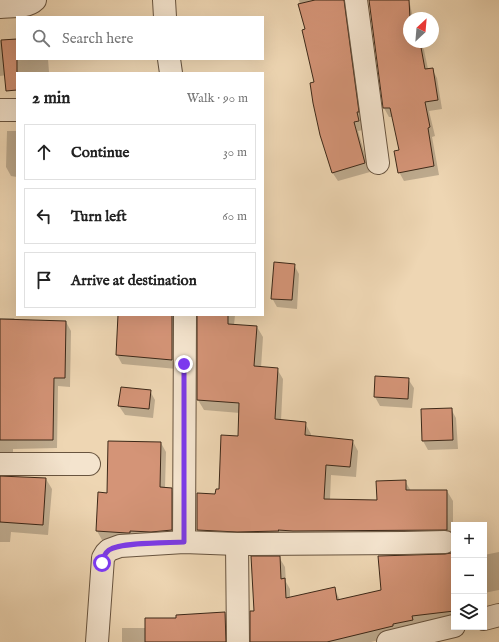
<!DOCTYPE html>
<html lang="en">
<head>
<meta charset="utf-8">
<style>
	body { margin:0; font-family:"IM FELL English",serif; background:#f2f2f2; color:#222 }
	.controls { position:absolute; right:12px; bottom:12px; display:grid; overflow:hidden; border-radius:0px; box-shadow:0 4px 16px #0002 }
	.controls button { width:36px; height:36px; display:grid; place-items:center; padding:0; border:0; border-bottom:1px solid #e0e0e0; background:#fff; color:#222; font:20px sans-serif }
	.compass { position:absolute; left:403px; top:12px; width:36px; height:36px; border-radius:50%; background:#fff; box-shadow:0 4px 16px #0002; rotate:26deg }
	.stop { position:absolute; width:12px; height:12px; margin:-9px; border:3px solid #7c3aed; border-radius:50%; background:#fff }
	.stop.end { background:#7c3aed; border-color:#fff; box-shadow:0 1px 4px #0008 }
	.list { margin:0; padding:0; list-style:none }
	h2 { display:flex; justify-content:space-between; align-items:center; height:52px; margin:0; padding:0 16px; font-size:17px }
	h2 small { font-size:13px; font-weight:400; color:#767676 }
	.list li { display:grid; grid-template-columns:26px 1fr auto; gap:12px; align-items:center; box-sizing:border-box; height:56px; margin:0 8px 8px; padding:0 8px; border:1px solid #e0e0e0; border-radius:0px }
	.list b { display:block; font-size:15px; white-space:nowrap }
	.list em { font-size:13px; font-style:normal; color:#767676 }
	.icon { flex:none; width:22px; height:22px; fill:none; stroke:currentColor; stroke-width:2; stroke-linecap:round; stroke-linejoin:round }
	.map { position:relative; flex:none; width:499px; height:642px; overflow:hidden }
	.search { position:absolute; background:#fff; box-shadow:0 4px 16px #0002; left:16px; top:16px; width:248px; height:44px; display:flex; align-items:center; gap:10px; box-sizing:border-box; padding:0 14px; border-radius:0px; color:#767676; font-size:15px }
	.panel { position:absolute; background:#fff; box-shadow:0 4px 16px #0002; left:16px; top:72px; width:248px; height:244px; border-radius:0px }
	.map>svg:first-child { display:block }
</style>
</head>
<body>
<div class="map">
<svg width="499" height="642" viewBox="0 0 499 642">
	<rect width="100%" height="100%" fill="#eed6b3"/>
	<filter id="stains"><feTurbulence type="fractalNoise" baseFrequency=".005" numOctaves="4"/><feColorMatrix values="0 0 0 0 .2 0 0 0 0 .09 0 0 0 0 .02 0 0 0 .5 -.17"/></filter>
	<radialGradient id="worn" r=".72"><stop offset=".6" stop-color="#630" stop-opacity="0"/><stop offset="1" stop-color="#630" stop-opacity=".3"/></radialGradient>
	<g fill="#0003">
		<polygon points="299,0 353,0 363,130 358,131 370,172 338,181 332,172 306,30"/>
		<polygon points="370,0 409,0 413,18 409,18 409,42 420,42 424,50 428,69 432,69 437,78 442,109 429,111 435,136 432,137 439,175 404,181 399,172 400,151 393,117 389,117 384,108"/>
		<polygon points="17,39 17,59 48,59 49,72 17,73 17,77 8,75 0,76 0,41"/>
		<polygon points="7,131 17,131 17,177 11,176 6,167"/>
		<polygon points="294,265 299,274 297,309 277,307 272,298"/>
		<polygon points="119,315 174,315 177,369 122,364 117,355"/>
		<polygon points="198,315 235,315 234,325 257,327 263,337 261,368 277,369 283,379 281,421 305,423 311,434 311,436 352,440 358,451 356,477 331,475 330,500 378,501 405,481 411,491 447,491 453,501 453,540 204,540 198,530 220,490 239,437 240,413 204,410 198,400"/>
		<polygon points="0,318 14,318 16,321 66,322 71,331 70,387 58,386 57,448 13,449 13,460 0,462"/>
		<polygon points="376,377 408,379 414,388 412,408 380,406 375,397"/>
		<polygon points="150,391 155,400 153,418 125,415 119,406"/>
		<polygon points="451,409 456,418 458,449 428,450 423,441 422,410"/>
		<polygon points="161,443 166,452 165,488 171,489 176,498 176,539 133,542 102,540 97,531 108,494"/>
		<polygon points="0,477 46,479 52,489 48,535 11,532 10,542 0,542"/>
		<polygon points="454,551 454,621 371,642 252,642 255,612 279,557 285,567 286,582 290,589 290,598 334,588 340,600 382,590"/>
		<polygon points="499,552 499,590 484,593 484,555"/>
		<polygon points="225,613 230,623 230,642 122,642 122,628 146,628 178,619"/>
	</g>
	<g fill="#d49477" stroke="#3c2818">
		<polygon points="315,0 344,0 359,112 357,112 359,121 354,122 365,163 332,173 320,135 313,103 310,83 314,82 302,30 305,29 298,4"/>
		<polygon points="369,0 409,0 410,18 409,18 409,42 420,42 425,69 433,68 438,100 425,102 430,127 428,128 434,166 398,173 394,151 399,150 390,108 383,108"/>
		<polygon points="17,39 17,90 6,91 1,40"/>
		<polygon points="274,262 295,264 292,300 271,299"/>
		<polygon points="118,315 172,315 172,360 116,355"/>
		<polygon points="197,315 228,315 228,324 257,326 254,366 278,368 275,419 306,422 305,435 353,440 350,467 326,465 324,499 377,500 376,481 406,480 406,490 447,490 447,530 293,531 278,530 279,531 237,532 197,530 197,493 215,494 216,489 219,489 221,435 238,436 239,403 197,400"/>
		<polygon points="0,319 66,321 65,378 54,378 53,440 0,440"/>
		<polygon points="375,376 409,378 408,399 374,397"/>
		<polygon points="121,387 151,390 149,409 118,406"/>
		<polygon points="452,408 453,440 422,441 421,409"/>
		<polygon points="108,441 161,442 160,487 172,488 172,530 151,532 130,531 130,533 127,533 96,531 98,492 107,493"/>
		<polygon points="0,476 46,478 43,525 0,522"/>
		<polygon points="454,550 454,611 412,616 413,620 393,624 393,626 327,642 250,642 250,611 254,611 251,556 280,556 281,579 285,578 286,598 335,587 337,600 381,590 378,556 445,554 451,553"/>
		<polygon points="225,612 226,642 145,642 145,618 176,618 176,615"/>
	</g>
	<g fill="none" stroke-linecap="round" stroke-linejoin="round">
		<g stroke="#68543f" stroke-width="24">
			<g id="street">
				<polyline points="164,0 165,17"/>
				<polyline points="356,0 378,163"/>
				<path d="M0,7c11,-1 27,1 35,-7"/>
				<polyline points="169,59 171,73"/>
				<polyline points="0,110 17,110"/>
				<polyline points="0,464 89,464"/>
				<polyline points="184,542 185,315"/>
				<polyline points="237,544 238,642"/>
				<polyline points="484,619 499,615"/>
				<polyline points="97,642 103,558 106,553 109,550 120,546 184,542 237,544 404,543 445,542"/>
				<polyline points="388,642 454,626"/>
			</g>
		</g>
		<use href="#street" stroke="#f4e4ce" stroke-width="22"/>
	</g>
	<g fill="none" stroke-linecap="round" stroke-linejoin="round">
		<path stroke="#7c3aed" stroke-width="5" d="M102,563c1,-5 3,-10 7,-13 12,-8 59,-7 75,-8v-178"/>
	</g>
	<rect width="100%" height="100%" filter="url(#stains)"/>
	<rect width="100%" height="100%" fill="url(#worn)"/>
</svg>
<div class="controls">
<button>+</button>
<button>−</button>
<button><svg class="icon" aria-label="layers" viewBox="0 0 24 24"><path d="M12 4l9 5-9 5-9-5zM3 14l9 5 9-5"/></svg></button>
</div>
<svg class="compass" viewBox="-18 -18 36 36"><path d="M0-13l5 13h-10z" fill="#e53935"/><path d="M0 13l5-13h-10z" fill="#767676"/></svg>
<div class="stop" style="left:102px;top:563px"></div>
<div class="stop end" style="left:184px;top:364px"></div>
<div class="search"><svg class="icon" aria-label="search" viewBox="0 0 24 24"><circle cx="10" cy="10" r="6"/><path d="M15 15l6 6"/></svg>Search here</div>
<section class="panel">
<h2>2 min<small>Walk · 90 m</small></h2>
<ul class="list">
<li><svg class="icon" aria-label="ahead" viewBox="0 0 24 24"><path d="M12 20V5M6 11l6-6 6 6"/></svg><div><b>Continue</b></div><em>30 m</em></li>
<li><svg class="icon" aria-label="left" viewBox="0 0 24 24"><path d="M17 20v-9H6M10 6l-5 5 5 5"/></svg><div><b>Turn left</b></div><em>60 m</em></li>
<li><svg class="icon" aria-label="arrive" viewBox="0 0 24 24"><path d="M6 21V4h12l-3 4 3 4H6"/></svg><div><b>Arrive at destination</b></div></li>
</ul>
</section>
</div>
</body>
</html>
